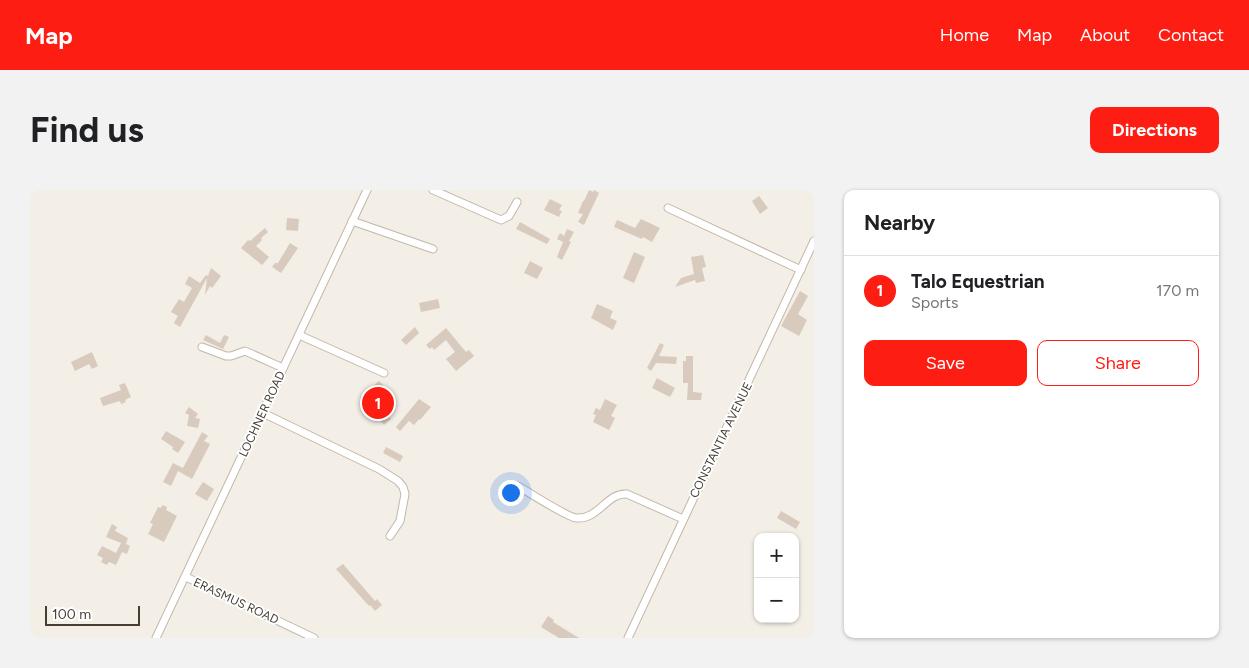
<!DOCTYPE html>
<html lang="en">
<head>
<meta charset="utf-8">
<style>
	body { margin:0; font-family:Figtree,sans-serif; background:#f2f2f2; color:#202124 }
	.controls { position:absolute; right:15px; bottom:15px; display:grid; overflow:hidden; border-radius:10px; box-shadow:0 1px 4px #0004 }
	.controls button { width:45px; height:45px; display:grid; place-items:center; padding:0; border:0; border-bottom:1px solid #e0e0e0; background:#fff; color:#202124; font:25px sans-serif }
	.scale { position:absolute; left:15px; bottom:12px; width:95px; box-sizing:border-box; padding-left:5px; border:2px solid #463e35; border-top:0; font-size:14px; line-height:18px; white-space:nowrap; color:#463e35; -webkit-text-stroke:4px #fff; paint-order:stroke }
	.you { position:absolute; left:480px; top:302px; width:18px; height:18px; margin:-12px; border:4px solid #fff; border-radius:50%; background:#1a73e8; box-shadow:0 0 0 8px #1a73e833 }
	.badge { display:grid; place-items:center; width:32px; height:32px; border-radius:50%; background:#fe1d12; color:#fff; font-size:16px; font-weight:700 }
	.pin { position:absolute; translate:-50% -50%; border:2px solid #fff; box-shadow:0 1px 5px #0006 }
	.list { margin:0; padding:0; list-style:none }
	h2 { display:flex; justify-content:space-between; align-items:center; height:65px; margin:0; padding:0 20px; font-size:21px }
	h2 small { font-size:16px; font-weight:400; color:#757577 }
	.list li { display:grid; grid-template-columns:32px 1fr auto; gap:15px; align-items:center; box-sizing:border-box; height:70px; padding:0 20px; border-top:1px solid #e0e0e0 }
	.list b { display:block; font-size:19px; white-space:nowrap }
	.list p { margin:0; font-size:16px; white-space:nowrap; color:#757577 }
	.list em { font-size:16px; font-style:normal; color:#757577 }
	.actions { display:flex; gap:10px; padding:15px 20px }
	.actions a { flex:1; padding:11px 0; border:1px solid #fe1d12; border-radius:10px; text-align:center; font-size:18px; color:#fe1d12 }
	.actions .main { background:#fe1d12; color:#fff }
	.map { position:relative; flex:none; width:784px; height:448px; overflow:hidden; border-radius:10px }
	header { display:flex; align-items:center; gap:30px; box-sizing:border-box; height:70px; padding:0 25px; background:#fe1d12; color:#fff }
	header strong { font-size:24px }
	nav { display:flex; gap:28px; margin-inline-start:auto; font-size:18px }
	.intro { display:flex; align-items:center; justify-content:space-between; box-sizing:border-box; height:120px; padding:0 30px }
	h1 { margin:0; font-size:35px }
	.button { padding:12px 22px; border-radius:10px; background:#fe1d12; color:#fff; font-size:18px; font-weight:700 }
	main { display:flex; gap:30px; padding:0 30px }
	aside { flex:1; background:#fff; border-radius:10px; box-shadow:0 1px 4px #0004 }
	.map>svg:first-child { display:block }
</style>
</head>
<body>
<header>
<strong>Map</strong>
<nav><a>Home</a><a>Map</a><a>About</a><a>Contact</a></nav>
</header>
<div class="intro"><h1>Find us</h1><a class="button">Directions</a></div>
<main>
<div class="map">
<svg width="784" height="448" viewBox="0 0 784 448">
	<rect width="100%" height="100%" fill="#f3eee6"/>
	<g fill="#d8cbbe">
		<polygon points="559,0 563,2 564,0 569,3 554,35 548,32 553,24 548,23 553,11 554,11"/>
		<polygon points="729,6 738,18 730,24 722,11"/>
		<polygon points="520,9 532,15 529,20 532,21 529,27 514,20"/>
		<polygon points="257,28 269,29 268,41 256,40"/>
		<polygon points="611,29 630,38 622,52 613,47 612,49 584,37 587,30 605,38"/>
		<polygon points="490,32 520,49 517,54 486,39"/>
		<polygon points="235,38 238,42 231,48 232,50 226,56 239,67 232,75 211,58 218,50 220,51"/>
		<polygon points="537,39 544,42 539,51 541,52 532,70 527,67 533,52 527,49 530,43 534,46"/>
		<polygon points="260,53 268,58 251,83 242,77 245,73 248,73"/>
		<polygon points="604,62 615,67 604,93 593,88"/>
		<polygon points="673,65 676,77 672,78 675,91 666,93 665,90 645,97 651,88 664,84 661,67"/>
		<polygon points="500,71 513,78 507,89 494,83"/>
		<polygon points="181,78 191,86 182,98 180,96 175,105 177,88 150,137 144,133 148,126 141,122 149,109 154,112 162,98 155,94 159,86 170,93 176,85 178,86"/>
		<polygon points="770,101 778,106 768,124 777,130 769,146 751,136"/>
		<polygon points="408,109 410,118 391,122 389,113"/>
		<polygon points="567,114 583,121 580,128 587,131 583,140 561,128"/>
		<polygon points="385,137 389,143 376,155 371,150"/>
		<polygon points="416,138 436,162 439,160 444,166 426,181 416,169 425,162 416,150 404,160 402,157 400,159 396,155"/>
		<polygon points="176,145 190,153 194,145 199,147 193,159 173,150"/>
		<polygon points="630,153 634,155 629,166 647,167 646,174 626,173 621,181 617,178"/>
		<polygon points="62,162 68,176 62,179 59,174 45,181 41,172"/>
		<polygon points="656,166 663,166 663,202 672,203 671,210 657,210 658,193 653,193 653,171 656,171"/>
		<polygon points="627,188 645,198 640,207 622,198"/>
		<polygon points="349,191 354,196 350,200 358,208 350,215 361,229 354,235 330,207"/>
		<polygon points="95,193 101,207 95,210 96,212 91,214 90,211 73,216 70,208 91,200 89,195"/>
		<polygon points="389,209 401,217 390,230 389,229 384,235 379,231 370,241 366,237"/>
		<polygon points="575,209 587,215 581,226 585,228 579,240 563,232 566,225 563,224 566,218 570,220"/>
		<polygon points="159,217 168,224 165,228 170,229 168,238 157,236 159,225 155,223"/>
		<polygon points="136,241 155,252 148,263 142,259 143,257 131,249"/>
		<polygon points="172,242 178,246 174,251 180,254 162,289 148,281 141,296 133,292 143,273 153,278"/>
		<polygon points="356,257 373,266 370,272 353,263"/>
		<polygon points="173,292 184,299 177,311 165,304"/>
		<polygon points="132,315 137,317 136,320 147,326 134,352 118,344 123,334 120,333 128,317 131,318"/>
		<polygon points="751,321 770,332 766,339 747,328"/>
		<polygon points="82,334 87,337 85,341 98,348 96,354 100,356 97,364 92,362 86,375 79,372 77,375 71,372 73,368 67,365 72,356 86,363 91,353 76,347"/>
		<polygon points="313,374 345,411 347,409 352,415 345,421 340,415 339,416 306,379"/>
		<polygon points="518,426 524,430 523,432 549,448 529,448 511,437"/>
	</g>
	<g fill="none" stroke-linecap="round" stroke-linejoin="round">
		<g stroke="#c2b7ab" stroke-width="9">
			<g id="minor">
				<polyline points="403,0 471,30 479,26 487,12"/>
				<polyline points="638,18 771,80"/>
				<polyline points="322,31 403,59"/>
				<polyline points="269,145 354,183"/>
				<polyline points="172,157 196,166 201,166 215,161 253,178"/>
				<polyline points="233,223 349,279 368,291 373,297 375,304 370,331 360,346"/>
				<path d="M488,296c10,6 49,31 58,32 23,2 31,-26 51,-24l56,25"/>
				<polyline points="156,387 284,448"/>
				<polyline points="126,448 337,0"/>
				<polyline points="598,448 784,51"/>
			</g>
		</g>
		<use href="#minor" stroke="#fff" stroke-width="7"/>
	</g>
	<g text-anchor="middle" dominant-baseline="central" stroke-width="4" stroke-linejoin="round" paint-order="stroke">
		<g font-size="12" fill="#463e35" stroke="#fff">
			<text transform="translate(232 224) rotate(-65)">LOCHNER ROAD</text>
			<text transform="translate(691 250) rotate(-64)">CONSTANTIA AVENUE</text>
			<text transform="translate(206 411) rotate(25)">ERASMUS ROAD</text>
		</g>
	</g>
</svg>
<div class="controls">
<button>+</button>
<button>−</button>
</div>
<div class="scale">100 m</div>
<div class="you"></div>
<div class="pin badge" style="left:348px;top:213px">1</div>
</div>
<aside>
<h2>Nearby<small></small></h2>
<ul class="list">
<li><span class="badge">1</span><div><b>Talo Equestrian</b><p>Sports</p></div><em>170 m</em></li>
</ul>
<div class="actions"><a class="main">Save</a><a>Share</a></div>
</aside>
</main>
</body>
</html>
